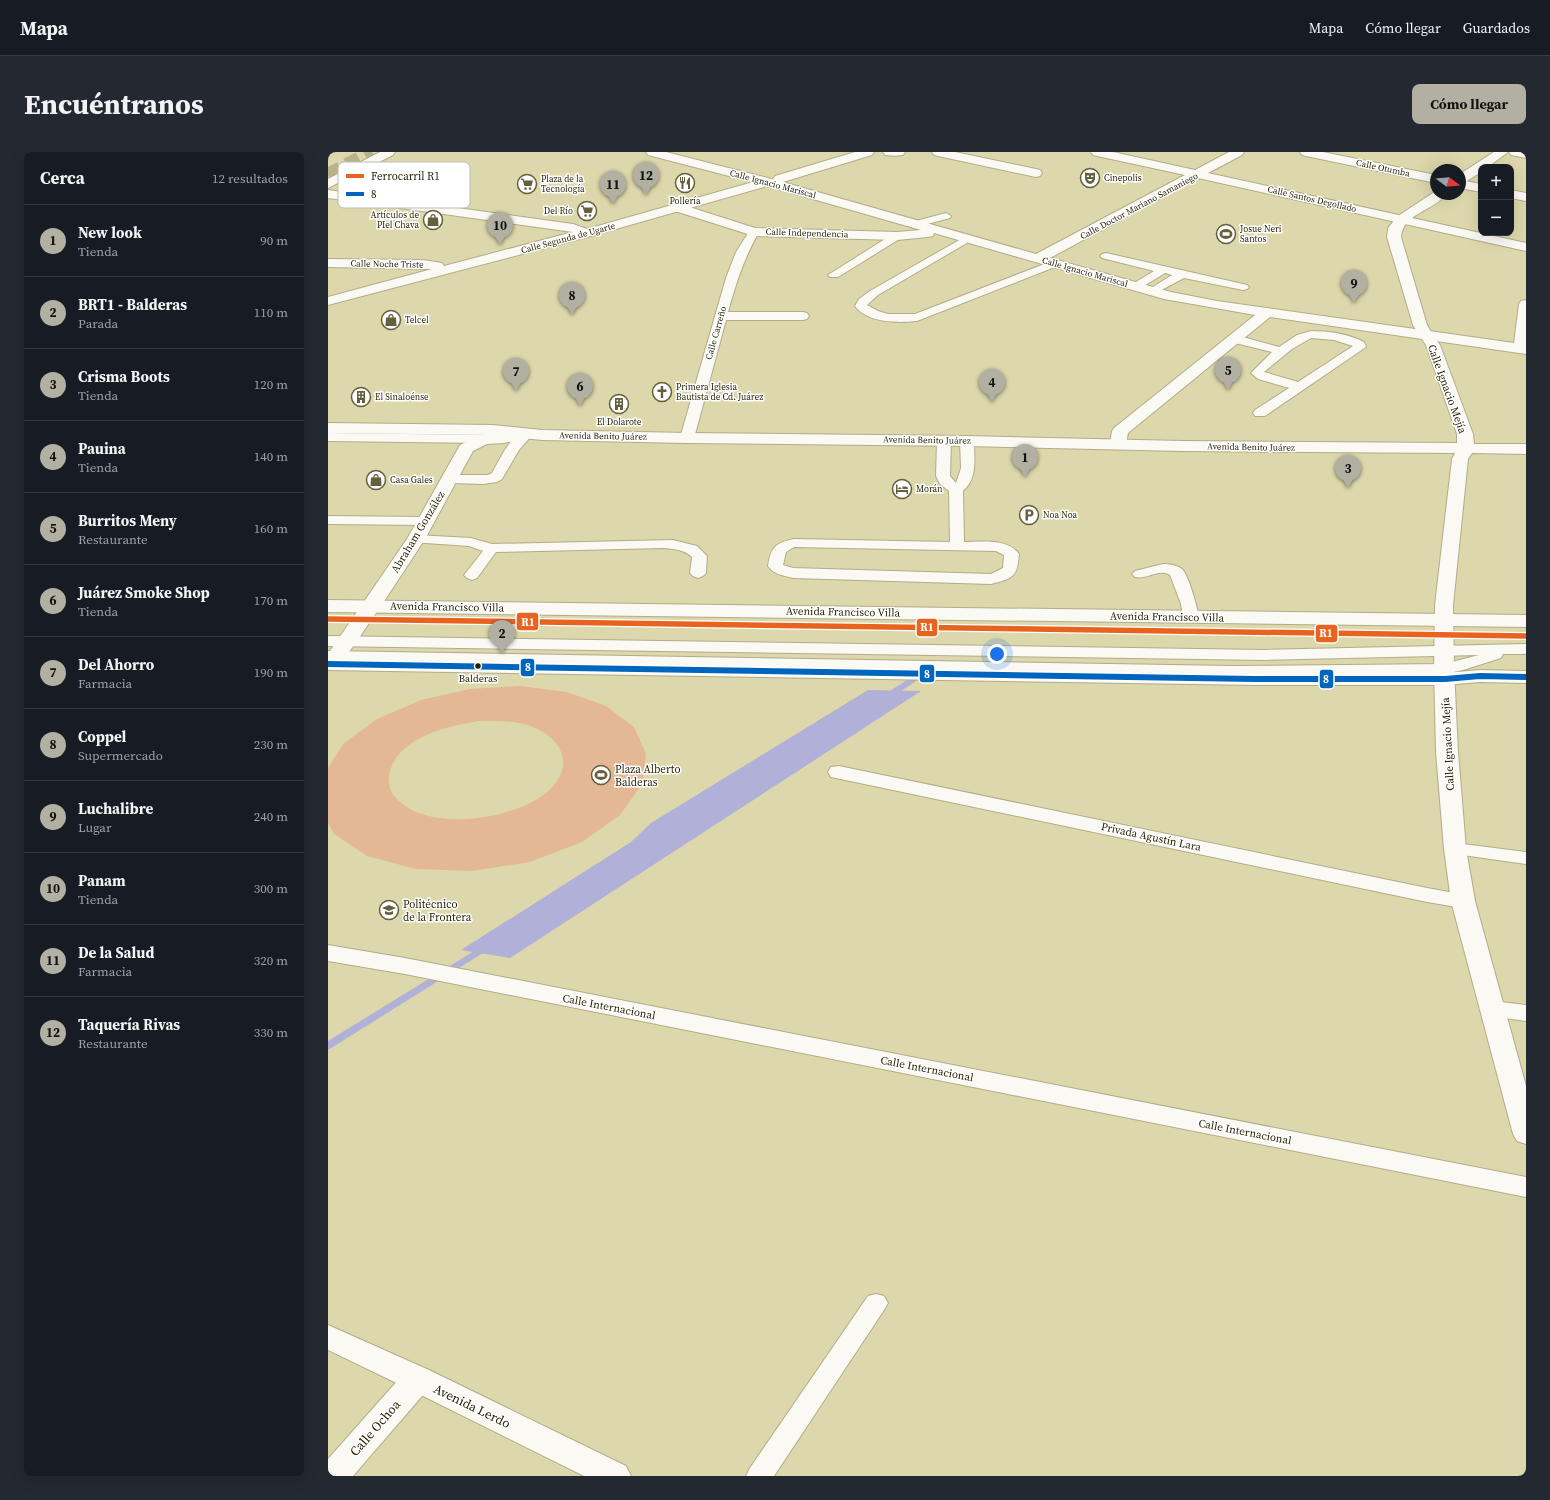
<!DOCTYPE html>
<html lang="es">
<head>
<meta charset="utf-8">
<style>
	body { margin:0; font-family:"Source Serif 4",serif; background:#242831; color:#f1f3f6 }
	.controls { position:absolute; right:12px; top:12px; display:grid; overflow:hidden; border-radius:8px; box-shadow:0 4px 16px #0002 }
	.controls button { width:36px; height:36px; display:grid; place-items:center; padding:0; border:0; border-bottom:1px solid #363941; background:#171b24; color:#f1f3f6; font:20px sans-serif }
	.compass { position:absolute; left:1102px; top:12px; width:36px; height:36px; border-radius:50%; background:#171b24; box-shadow:0 4px 16px #0002; rotate:106deg }
	.you { position:absolute; left:669px; top:502px; width:14px; height:14px; margin:-10px; border:3px solid #fff; border-radius:50%; background:#1a73e8; box-shadow:0 0 0 6px #1a73e833 }
	.badge { display:grid; place-items:center; width:26px; height:26px; border-radius:50%; background:#b2b0a2; color:#111; font-size:13px; font-weight:700 }
	.pin { position:absolute; translate:-50% -33px; filter:drop-shadow(0 1px 2px #0008) }
	.pin::after { content:''; position:absolute; top:21px; width:14px; height:12px; background:inherit; clip-path:polygon(0 0,100% 0,50% 100%) }
	.list { margin:0; padding:0; list-style:none }
	h2 { display:flex; justify-content:space-between; align-items:center; height:52px; margin:0; padding:0 16px; font-size:17px }
	h2 small { font-size:13px; font-weight:400; color:#9ea1a6 }
	.list li { display:grid; grid-template-columns:26px 1fr auto; gap:12px; align-items:center; box-sizing:border-box; height:72px; padding:0 16px; border-top:1px solid #363941 }
	.list b { display:block; font-size:15px; white-space:nowrap }
	.list p { margin:0; font-size:13px; white-space:nowrap; color:#9ea1a6 }
	.list em { font-size:13px; font-style:normal; color:#9ea1a6 }
	.map { position:relative; flex:none; width:1198px; height:1324px; overflow:hidden; border-radius:8px }
	header { display:flex; align-items:center; gap:24px; box-sizing:border-box; height:56px; padding:0 20px; background:#171b24; border-bottom:1px solid #363941 }
	header strong { font-size:19px }
	nav { display:flex; gap:22px; margin-inline-start:auto; font-size:14px }
	.intro { display:flex; align-items:center; justify-content:space-between; box-sizing:border-box; height:96px; padding:0 24px }
	h1 { margin:0; font-size:28px }
	.button { padding:10px 18px; border-radius:8px; background:#b2b0a2; color:#111; font-size:14px; font-weight:700 }
	main { display:flex; gap:24px; padding:0 24px }
	aside { flex:1; background:#171b24; border-radius:8px; box-shadow:0 4px 16px #0002 }
	.map>svg:first-child { display:block }
</style>
</head>
<body>
<header>
<strong>Mapa</strong>
<nav><a>Mapa</a><a>Cómo llegar</a><a>Guardados</a></nav>
</header>
<div class="intro"><h1>Encuéntranos</h1><a class="button">Cómo llegar</a></div>
<main>
<aside>
<h2>Cerca<small>12 resultados</small></h2>
<ul class="list">
<li><span class="badge">1</span><div><b>New look</b><p>Tienda</p></div><em>90 m</em></li>
<li><span class="badge">2</span><div><b>BRT1 - Balderas</b><p>Parada</p></div><em>110 m</em></li>
<li><span class="badge">3</span><div><b>Crisma Boots</b><p>Tienda</p></div><em>120 m</em></li>
<li><span class="badge">4</span><div><b>Pauina</b><p>Tienda</p></div><em>140 m</em></li>
<li><span class="badge">5</span><div><b>Burritos Meny</b><p>Restaurante</p></div><em>160 m</em></li>
<li><span class="badge">6</span><div><b>Juárez Smoke Shop</b><p>Tienda</p></div><em>170 m</em></li>
<li><span class="badge">7</span><div><b>Del Ahorro</b><p>Farmacia</p></div><em>190 m</em></li>
<li><span class="badge">8</span><div><b>Coppel</b><p>Supermercado</p></div><em>230 m</em></li>
<li><span class="badge">9</span><div><b>Luchalibre</b><p>Lugar</p></div><em>240 m</em></li>
<li><span class="badge">10</span><div><b>Panam</b><p>Tienda</p></div><em>300 m</em></li>
<li><span class="badge">11</span><div><b>De la Salud</b><p>Farmacia</p></div><em>320 m</em></li>
<li><span class="badge">12</span><div><b>Taquería Rivas</b><p>Restaurante</p></div><em>330 m</em></li>
</ul>
</aside>
<div class="map">
<svg width="1198" height="1324" viewBox="0 0 1198 1324">
	<rect width="100%" height="100%" fill="#ddd7ac"/>
	<path fill="#e4b894" fill-rule="evenodd" d="M192,534l47,6 39,14 28,21 12,27 -4,30 -22,31 -38,27 -52,20 -58,9 -56,-2 -49,-13 -33,-22 -6,-11v-55l15,-24 34,-25 44,-19 49,-11zM151,569c18,0 37,-1 54,6 38,16 40,49 6,71 -35,22 -112,34 -143,0 -6,-6 -8,-15 -7,-22 6,-38 58,-50 90,-55z"/>
	<polygon fill="#b0b0d8" points="540,538 593,539 182,806 133,798 303,690 323,671"/>
	<g fill="none" stroke-linecap="round" stroke-linejoin="round">
		<g fill="#b0b0d8" fill-rule="evenodd">
			<polygon points="584,525 589,528 587,530 560,547 557,548 552,545"/>
			<polygon points="159,791 163,792 164,794 163,796 0,898 0,889"/>
		</g>
		<polyline stroke="#b8b28a" stroke-width="14" stroke-dasharray="14 7" stroke-linecap="butt" points="0,23 44,0"/>
		<g stroke="#b1ac8a" stroke-width="2">
			<g id="service">
				<polygon points="618,61 623,64 622,66 588,75 583,72 584,70"/>
				<path d="M426,77l5,3c-15,26 -23,51 -31,80h75l4,1 2,3 -2,3 -4,1h-77l-32,118 -2,3h-10l-2,-3 46,-160 10,-26 14,-22z"/>
				<polygon points="569,81 573,82 574,84 573,86 510,125 502,125 500,123 565,82"/>
				<path d="M640,83l4,1 1,2 -1,2 -94,55 -11,10 11,6 10,3h27l137,-53 4,-1 6,3 -2,2 -143,56c-19,2 -50,2 -62,-15l4,-7 11,-8z"/>
				<polygon points="778,101 915,132 919,133 921,135 919,137 915,138 856,126 824,143 820,142 818,140 820,138 844,123 837,121 811,137 803,137 801,135 803,133 826,119 774,106 772,104 774,102"/>
				<path d="M983,179c17,0 38,3 53,11l2,5 -101,69h-10l-2,-3 2,-3 34,-22 -31,-9 -7,-6 21,-21 -41,-10 -2,-3 2,-3 4,-1 44,12 18,-12zM983,186l23,2 19,6 -55,36 -34,-10 28,-23z"/>
				<path d="M198,278l5,1 2,3 -14,16 -17,29 -5,3 -14,2 -33,-1 -5,-1 -2,-3 2,-3 5,-1h38l4,-2c7,-12 19,-39 34,-43z"/>
				<polygon points="0,281 156,283 161,284 163,287 161,290 156,291 0,289"/>
				<path d="M616,285l5,1 2,3 -1,35 6,7 5,-15 -1,-27 2,-3h10l2,3c0,18 4,37 -11,50l1,51c17,0 44,-4 55,12 -2,23 -5,24 -28,30l-198,-6c-10,-3 -19,-3 -25,-12 3,-19 7,-23 26,-27l156,3 -1,-51 -9,-7 -4,-8 1,-35 2,-3zM466,395l202,4 8,4 -1,13 -12,6 -198,-6 -10,-3 3,-13z"/>
				<polygon points="0,364 97,365 102,366 104,369 102,372 97,373 0,372"/>
				<path d="M88,383l55,3 21,6 181,-4 24,6 10,10 -1,17 -3,3 -5,2 -5,-2 -3,-3 2,-16c-9,-8 -18,-8 -30,-9l-166,4 -19,26 -5,2 -5,-2 -3,-3 19,-24 -14,-5 -58,-4 -2,-3 2,-3z"/>
				<path d="M835,412c6,0 14,1 19,5 7,7 15,38 17,48l-2,3 -6,2 -6,-2 -2,-3 -2,-13 -11,-29c-11,-7 -23,5 -35,2l-3,-3 3,-3z"/>
				<polygon points="0,484 936,498 1198,492 1198,502 1175,502 1173,506 1135,518 1116,522 905,524 0,509 0,499 905,514 1116,512 1151,503 936,508 0,494"/>
				<polygon points="1127,691 1198,700 1198,712 1120,701 1118,697 1120,693"/>
				<polygon points="548,1142 556,1144 560,1151 556,1158 446,1324 418,1324 422,1316 540,1144"/>
			</g>
		</g>
		<g stroke="#b1ac8a" stroke-width="2">
			<g id="pedestrian">
				<polygon points="52,0 67,0 65,3 0,36 0,27"/>
				<polygon points="527,0 546,0 544,3 455,30 447,30 445,27 447,24"/>
				<path d="M555,0h22l-2,3c-6,1 -12,1 -18,0z"/>
				<polygon points="604,0 627,0 708,17 712,18 714,21 712,24 708,25 610,4 606,3"/>
				<polygon points="432,28 436,29 438,32 436,35 263,84 0,153 0,145 104,117 0,115 0,107 95,108 114,111 116,114 245,80 0,46 0,38 245,72 259,77"/>
			</g>
		</g>
		<g stroke="#b1ac8a" stroke-width="2">
			<g id="minor">
				<polygon points="318,0 338,0 444,27 708,102 857,23 769,4 765,3 763,0 785,0 867,18 901,0 916,0 914,3 880,21 1198,91 1198,99 870,26 722,106 843,140 889,149 1186,191 1191,152 1193,149 1198,148 1198,202 942,165 800,281 798,292 796,295 790,297 784,295 782,292 784,279 786,276 927,163 836,147 606,81 605,84 600,85 569,88 426,84 347,59 346,56 347,53 352,52 427,76 569,80 593,78 436,33 320,3"/>
				<polygon points="972,0 995,0 1108,23 1108,31 978,4 974,3"/>
				<polygon points="1181,0 1198,0 1198,6 1183,3"/>
				<polygon points="1132,28 1153,32 1153,40 1132,36"/>
				<polygon points="1183,38 1198,41 1198,49 1183,46"/>
				<polygon points="198,277 204,279 206,282 204,285 176,291 159,292 145,299 97,387 53,454 10,516 0,517 0,502 79,387 132,293 156,282 176,281"/>
				<polygon points="511,614 1099,736 1143,744 1147,749 1143,754 1135,756 1099,750 503,625 500,620 503,615"/>
				<polygon points="0,793 77,806 1198,1025 1198,1045 77,822 0,809"/>
				<polygon points="1164,849 1198,853 1198,869 1155,863 1152,857 1155,851"/>
				<polygon points="90,1215 101,1218 105,1227 101,1236 25,1324 0,1324 0,1307 79,1218"/>
			</g>
		</g>
		<g stroke="#b1ac8a" stroke-width="2">
			<g id="tertiary">
				<polygon points="1166,0 1180,0 1160,15 1153,15 1153,20 1136,31 1132,32 1132,22"/>
				<path d="M1108,39v3h10c-12,17 -43,19 -45,43l26,88 6,10 -2,3 -5,1 -5,-1 -8,-13 -26,-88 1,-9 10,-12z"/>
			</g>
		</g>
		<g stroke="#b1ac8a" stroke-width="2">
			<g id="secondary">
				<polygon points="0,448 1198,463 1198,475 0,460"/>
				<polygon points="0,506 927,521 1117,521 1152,518 1198,519 1198,531 1152,530 1117,533 927,533 0,518"/>
			</g>
		</g>
		<g stroke="#b1ac8a" stroke-width="2">
			<g id="primary">
				<polygon points="1098,179 1103,180 1112,193 1145,282 1146,292 1198,292 1198,302 1144,301 1140,307 1125,453 1126,517 1130,600 1138,697 1147,749 1198,934 1198,992 1189,989 1185,982 1123,749 1116,697 1108,600 1106,517 1107,453 1124,307 1127,301 855,299 639,294 359,291 214,288 165,283 0,281 0,271 165,273 214,278 359,281 639,284 855,289 1129,291 1129,282 1098,193 1091,183 1093,180"/>
				<polygon points="0,1173 101,1218 298,1314 303,1324 256,1324 79,1236 0,1198"/>
			</g>
		</g>
		<use href="#service" fill="#faf9f3" fill-rule="evenodd"/>
		<use href="#pedestrian" fill="#faf9f3" fill-rule="evenodd"/>
		<use href="#minor" fill="#faf9f3" fill-rule="evenodd"/>
		<use href="#tertiary" fill="#faf9f3" fill-rule="evenodd"/>
		<use href="#secondary" fill="#faf9f3" fill-rule="evenodd"/>
		<use href="#primary" fill="#faf9f3" fill-rule="evenodd"/>
		<g stroke="#fff" stroke-width="9">
			<polyline id="bus-1" points="0,512 927,527 1117,527 1152,524 1198,525"/>
		</g>
		<use href="#bus-1" stroke="#0065bd" stroke-width="6"/>
		<g stroke="#fff" stroke-width="8">
			<polyline id="rail-1" points="0,467 1198,484"/>
		</g>
		<use href="#rail-1" stroke="#e86220" stroke-width="5.5"/>
	</g>
	<defs>
		<g id="theatre-ring" transform="scale(1)"><circle r="9.5" fill="#fff" stroke="#645f3c" stroke-width="1.5"/><path d="M-5-5.5Q0-4 5-5.5V0Q5 5 0 6Q-5 5-5 0ZM-3.3-2.5H-1v1.5H-3.3ZM1-2.5H3.3v1.5H1ZM-2.8 1Q0 5.5 2.8 1Z" fill="#645f3c"/></g>
		<g id="restaurant-ring" transform="scale(1)"><circle r="9.5" fill="#fff" stroke="#645f3c" stroke-width="1.5"/><path d="M-5-6h1v4h1v-4h1v4h1v-4h1v5L-1.5 .5V6h-2V.5L-5-1ZM5-6V6H3V1.5H1.5Q1.5-4 5-6Z" fill="#645f3c"/></g>
		<g id="supermarket-ring" transform="scale(1)"><circle r="9.5" fill="#fff" stroke="#645f3c" stroke-width="1.5"/><path d="M-6-5.5h2.5l.6 2H6L4.5 2H-2.5L-4.4-4H-6ZM-1.5 3.2a1.3 1.3 0 1 0 .1 0ZM3 3.2a1.3 1.3 0 1 0 .1 0Z" fill="#645f3c"/></g>
		<g id="shop-ring" transform="scale(1)"><circle r="9.5" fill="#fff" stroke="#645f3c" stroke-width="1.5"/><path d="M-5-2.5h2.3a2.7 3.5 0 0 1 5.4 0H5L5.5 6h-11ZM-1.5-2.5h3a1.5 2.3 0 0 0-3 0Z" fill="#645f3c"/></g>
		<g id="stadium-ring" transform="scale(1)"><circle r="9.5" fill="#fff" stroke="#645f3c" stroke-width="1.5"/><path d="M0-5a6.5 5 0 1 0 0 10a6.5 5 0 1 0 0-10ZM-3.5-1.8h7v3.6h-7Z" fill="#645f3c"/></g>
		<g id="church-ring" transform="scale(1)"><circle r="9.5" fill="#fff" stroke="#645f3c" stroke-width="1.5"/><path d="M-1.2-6h2.4v3.5h3.3v2.4h-3.3V6h-2.4V-.1h-3.3v-2.4h3.3Z" fill="#645f3c"/></g>
		<g id="building-ring" transform="scale(1)"><circle r="9.5" fill="#fff" stroke="#645f3c" stroke-width="1.5"/><path d="M-4-6H4V6H1V3H-1V6H-4ZM-2.5-4.3h1.7v1.8h-1.7ZM.8-4.3h1.7v1.8H.8ZM-2.5-1h1.7V.8h-1.7ZM.8-1h1.7V.8H.8Z" fill="#645f3c"/></g>
		<g id="hotel-ring" transform="scale(1)"><circle r="9.5" fill="#fff" stroke="#645f3c" stroke-width="1.5"/><path d="M-6-4.5h1.5V1H6V5H4.5V3h-9V5H-6ZM-4 0a1.8 1.8 0 1 1 3.6 0ZM.5 0V-2.5h3Q6-2.5 6 0Z" fill="#645f3c"/></g>
		<g id="parking-ring" transform="scale(1)"><circle r="9.5" fill="#fff" stroke="#645f3c" stroke-width="1.5"/><path d="M-3.5-5.5H1a3.5 3.5 0 0 1 0 7H-1V5.5H-3.5ZM-1-3.4V-.6H.8a1.4 1.4 0 0 0 0-2.8Z" fill="#645f3c"/></g>
		<g id="university-ring" transform="scale(1)"><circle r="9.5" fill="#fff" stroke="#645f3c" stroke-width="1.5"/><path d="M0-5L7-2L0 1L-7-2ZM-4 1L0 2.5L4 1V4Q0 6-4 4Z" fill="#645f3c"/></g>
	</defs>
	<g fill-rule="evenodd">
		<use href="#theatre-ring" x="762" y="26"/>
		<use href="#restaurant-ring" x="357" y="31"/>
		<use href="#supermarket-ring" x="199" y="32"/>
		<use href="#supermarket-ring" x="259" y="59"/>
		<use href="#shop-ring" x="105" y="68"/>
		<use href="#stadium-ring" x="898" y="82"/>
		<use href="#shop-ring" x="63" y="168"/>
		<use href="#church-ring" x="334" y="240"/>
		<use href="#building-ring" x="33" y="245"/>
		<use href="#building-ring" x="291" y="252"/>
		<use href="#shop-ring" x="48" y="328"/>
		<use href="#hotel-ring" x="574" y="337"/>
		<use href="#parking-ring" x="701" y="363"/>
		<use href="#stadium-ring" x="273" y="623"/>
		<use href="#university-ring" x="61" y="758"/>
	</g>
	<circle fill="#231f00" stroke="#fff" stroke-width="1.5" cx="150" cy="514" r="3.5"/>
	<g text-anchor="middle" dominant-baseline="central" stroke-width="3" stroke-linejoin="round" paint-order="stroke">
		<g font-size="9" fill="#231f00" stroke="#fff">
			<text transform="translate(1055 16) rotate(12)">Calle Otumba</text>
			<text transform="translate(445 32) rotate(15)">Calle Ignacio Mariscal</text>
			<text transform="translate(984 47) rotate(13)">Calle Santos Degollado</text>
			<text transform="translate(811 54) rotate(-28)">Calle Doctor Mariano Samaniego</text>
			<text transform="translate(479 81) rotate(2)">Calle Independencia</text>
			<text transform="translate(240 86) rotate(-15)">Calle Segunda de Ugarte</text>
			<text transform="translate(59 112) rotate(1)">Calle Noche Triste</text>
			<text transform="translate(757 120) rotate(16)">Calle Ignacio Mariscal</text>
			<text transform="translate(388 181) rotate(-74)">Calle Carreño</text>
			<text transform="translate(275 284) rotate(1)">Avenida Benito Juárez</text>
			<text transform="translate(599 288) rotate(1)">Avenida Benito Juárez</text>
			<text transform="translate(923 295) rotate(1)">Avenida Benito Juárez</text>
		</g>
		<g font-size="9" fill="#231f00" stroke="#fff" text-anchor="start">
			<text x="776" y="26">Cinepolis</text>
			<text x="213" y="27">Plaza de la<tspan x="213" dy="10">Tecnología</tspan></text>
			<text x="357" y="49" text-anchor="middle">Pollería</text>
			<text x="245" y="59" text-anchor="end">Del Río</text>
			<text x="91" y="63" text-anchor="end">Artículos de<tspan x="91" dy="10">PIel Chava</tspan></text>
			<text x="912" y="77">Josue Neri<tspan x="912" dy="10">Santos</tspan></text>
			<text x="77" y="168">Telcel</text>
			<text x="348" y="235">Primera Iglesia<tspan x="348" dy="10">Bautista de Cd. Juárez</tspan></text>
			<text x="47" y="245">El Sinaloénse</text>
			<text x="291" y="270" text-anchor="middle">El Dolarote</text>
			<text x="62" y="328">Casa Gales</text>
			<text x="588" y="337">Morán</text>
			<text x="715" y="363">Noa Noa</text>
		</g>
		<g font-size="10" fill="#231f00" stroke="#fff">
			<text x="150" y="526">Balderas</text>
		</g>
		<g font-size="11" fill="#231f00" stroke="#fff">
			<text transform="translate(1119 237) rotate(70)">Calle Ignacio Mejía</text>
			<text transform="translate(90 380) rotate(-59)">Abraham González</text>
			<text transform="translate(119 455) rotate(1)">Avenida Francisco Villa</text>
			<text transform="translate(515 460) rotate(1)">Avenida Francisco Villa</text>
			<text transform="translate(839 465) rotate(1)">Avenida Francisco Villa</text>
			<text transform="translate(1120 592) rotate(-93)">Calle Ignacio Mejía</text>
			<text transform="translate(823 685) rotate(12)">Privada Agustín Lara</text>
			<text transform="translate(281 855) rotate(11)">Calle Internacional</text>
			<text transform="translate(599 917) rotate(11)">Calle Internacional</text>
			<text transform="translate(917 980) rotate(11)">Calle Internacional</text>
		</g>
		<g font-size="11" fill="#231f00" stroke="#fff" text-anchor="start">
			<text x="287" y="617">Plaza Alberto<tspan x="287" dy="13">Balderas</tspan></text>
			<text x="75" y="752">Politécnico<tspan x="75" dy="13">de la Frontera</tspan></text>
		</g>
		<g font-size="13" fill="#231f00" stroke="#fff">
			<text transform="translate(144 1254) rotate(26)">Avenida Lerdo</text>
			<text transform="translate(47 1276) rotate(-49)">Calle Ochoa</text>
		</g>
	</g>
	<rect x="10" y="10" width="132" height="46" rx="6" fill="#fff" stroke="#bdbcb2" stroke-width="1"/>
	<rect x="18" y="22" width="18" height="4" fill="#e86220"/>
	<rect x="18" y="40" width="18" height="4" fill="#0065bd"/>
	<g font-size="11" fill="#231f00">
		<text x="43" y="28">Ferrocarril R1</text>
		<text x="43" y="46">8</text>
	</g>
	<g stroke="#fff" stroke-width="1.5">
		<rect x="188" y="460" width="23" height="19" rx="4" fill="#e86220"/>
		<rect x="588" y="466" width="22" height="19" rx="4" fill="#e86220"/>
		<rect x="987" y="472" width="23" height="19" rx="4" fill="#e86220"/>
		<rect x="192" y="506" width="15" height="19" rx="4" fill="#0065bd"/>
		<rect x="591" y="512" width="16" height="19" rx="4" fill="#0065bd"/>
		<rect x="991" y="517" width="15" height="20" rx="4" fill="#0065bd"/>
	</g>
	<g font-size="11" text-anchor="middle" font-weight="bold" fill="#fff">
		<text x="200" y="474">R1</text>
		<text x="599" y="479">R1</text>
		<text x="998" y="485">R1</text>
		<text x="200" y="519">8</text>
		<text x="599" y="526">8</text>
		<text x="998" y="531">8</text>
	</g>
</svg>
<div class="controls">
<button>+</button>
<button>−</button>
</div>
<svg class="compass" viewBox="-18 -18 36 36"><path d="M0-13l5 13h-10z" fill="#e53935"/><path d="M0 13l5-13h-10z" fill="#9ea1a6"/></svg>
<div class="you"></div>
<div class="pin badge" style="left:697px;top:325px">1</div>
<div class="pin badge" style="left:174px;top:501px">2</div>
<div class="pin badge" style="left:1020px;top:336px">3</div>
<div class="pin badge" style="left:664px;top:250px">4</div>
<div class="pin badge" style="left:900px;top:238px">5</div>
<div class="pin badge" style="left:252px;top:254px">6</div>
<div class="pin badge" style="left:188px;top:239px">7</div>
<div class="pin badge" style="left:244px;top:163px">8</div>
<div class="pin badge" style="left:1026px;top:151px">9</div>
<div class="pin badge" style="left:172px;top:93px">10</div>
<div class="pin badge" style="left:285px;top:52px">11</div>
<div class="pin badge" style="left:318px;top:43px">12</div>
</div>
</main>
</body>
</html>
